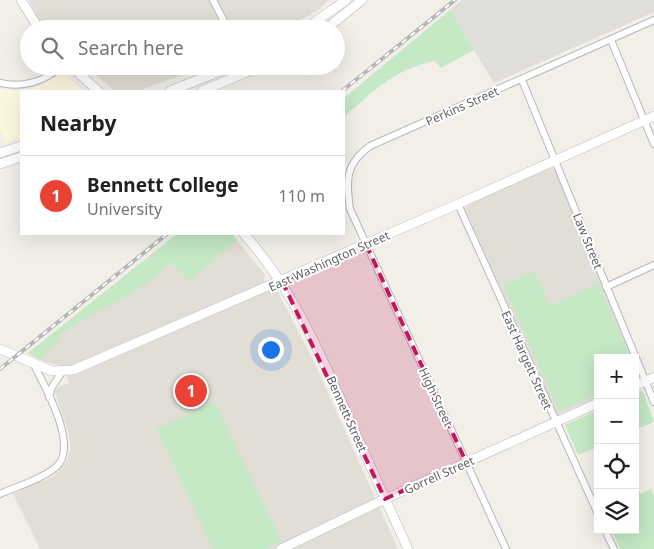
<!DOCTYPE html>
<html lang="en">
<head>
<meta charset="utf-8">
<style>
	body { margin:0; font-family:"Noto Sans",sans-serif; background:#f6f6f6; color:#202124 }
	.controls { position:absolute; right:15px; bottom:15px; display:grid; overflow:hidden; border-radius:0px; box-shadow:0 5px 20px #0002 }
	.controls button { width:45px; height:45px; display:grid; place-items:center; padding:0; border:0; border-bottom:1px solid #e0e0e0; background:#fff; color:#202124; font:25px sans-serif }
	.you { position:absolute; left:270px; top:349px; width:18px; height:18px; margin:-12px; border:4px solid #fff; border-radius:50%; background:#1a73e8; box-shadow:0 0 0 8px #1a73e833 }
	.badge { display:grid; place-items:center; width:32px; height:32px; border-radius:50%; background:#ea4335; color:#fff; font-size:16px; font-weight:700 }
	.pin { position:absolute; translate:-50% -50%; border:2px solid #fff; box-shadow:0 1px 5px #0006 }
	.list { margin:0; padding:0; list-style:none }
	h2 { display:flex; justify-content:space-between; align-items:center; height:65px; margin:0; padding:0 20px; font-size:21px }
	h2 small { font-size:16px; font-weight:400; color:#757577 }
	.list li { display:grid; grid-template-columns:32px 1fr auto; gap:15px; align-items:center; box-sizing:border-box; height:80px; padding:0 20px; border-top:1px solid #e0e0e0 }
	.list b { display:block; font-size:19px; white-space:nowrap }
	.list p { margin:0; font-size:16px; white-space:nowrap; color:#757577 }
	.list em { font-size:16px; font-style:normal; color:#757577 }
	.icon { flex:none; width:28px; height:28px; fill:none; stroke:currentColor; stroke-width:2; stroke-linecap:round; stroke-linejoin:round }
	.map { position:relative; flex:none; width:654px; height:549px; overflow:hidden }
	.search { position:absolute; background:#fff; box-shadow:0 5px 20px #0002; left:20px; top:20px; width:325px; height:55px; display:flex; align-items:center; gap:12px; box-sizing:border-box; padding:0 18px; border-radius:28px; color:#757577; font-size:19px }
	.panel { position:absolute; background:#fff; box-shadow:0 5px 20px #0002; left:20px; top:90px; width:325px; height:145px; border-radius:0px }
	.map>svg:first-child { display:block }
</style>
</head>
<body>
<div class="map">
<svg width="654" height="549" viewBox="0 0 654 549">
	<rect width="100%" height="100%" fill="#f1efe8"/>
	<polygon fill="#fef7e0" points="63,73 84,91 21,91 21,138 5,143 0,128 0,89 16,91 34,88"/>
	<polygon fill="#e0deda" points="462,0 654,0 654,12 494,83 450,10"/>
	<g fill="#e1ded6">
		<polygon points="29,0 329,0 320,9 284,29 43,29"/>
		<polygon points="85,66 206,66 138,91 115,91"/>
		<polygon points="550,168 555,170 632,358 598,358 598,397 557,415 465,209 468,204"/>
		<polygon points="177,234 232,234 265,275 264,279 273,292 278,292 315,364 398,549 40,549 13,494 54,476 66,462 71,449 70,438 55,392 58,387 69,383 64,366 44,362 28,353"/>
	</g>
	<g fill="#c5e8c5">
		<path d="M450,10l24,40 -33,18 -6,-7c-39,7 -63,31 -91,56v-19z"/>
		<path d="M177,234h55l5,6 -45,40 -5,-1 -17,-17c-8,8 -17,17 -26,23 -27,19 -58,30 -84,50l-1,5 -19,20 -12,-7z"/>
		<polygon points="534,271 550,306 598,284 631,358 598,358 598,394 559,411 503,285"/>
		<polygon points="641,391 643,392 654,422 635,430 635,393"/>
		<polygon points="214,401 282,542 266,549 213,549 157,429"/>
		<polygon points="598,410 598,447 578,455 565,425"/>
		<polygon points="651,489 654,495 654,549 620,549 612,530 635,530 635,492 639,491 641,494"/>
	</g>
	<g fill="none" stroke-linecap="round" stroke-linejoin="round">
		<g stroke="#b5b8bc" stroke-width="8">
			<g id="street">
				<polyline points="213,0 228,29"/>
				<polyline points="611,40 654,144"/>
				<polyline points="522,80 654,402"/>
				<path d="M0,83c22,5 45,-1 61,-17"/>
				<polyline points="458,204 598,514"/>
				<polyline points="606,287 654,265"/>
				<polyline points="49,397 52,387 62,372"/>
				<path d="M0,494c18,-8 40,-14 56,-27 24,-20 -12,-82 -23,-104"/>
				<polyline points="605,530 614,549"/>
				<path d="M506,549l-156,-340c-4,-28 -5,-45 20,-63l284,-126"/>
			</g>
		</g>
		<g stroke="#b6babf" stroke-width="10">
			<g id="secondary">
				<polyline points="21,0 39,29"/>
				<polyline points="305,29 346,0"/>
				<polyline points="326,29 362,0"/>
				<polyline points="71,66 98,91"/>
				<polyline points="170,91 233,66"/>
				<polyline points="202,91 261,66"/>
				<polyline points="0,153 21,146"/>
				<polyline points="0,164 21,157"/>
				<path d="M244,234c47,53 73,112 102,177 20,46 41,92 62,138"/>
				<polyline points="0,349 52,371 73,370 458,204 654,116"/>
				<polyline points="635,386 654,377"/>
				<polyline points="281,549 385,499 598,403"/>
			</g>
		</g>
		<use href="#street" stroke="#fff" stroke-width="6"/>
		<use href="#secondary" stroke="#fff" stroke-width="9"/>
		<g stroke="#b6b7b8" stroke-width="4">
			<g id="rail">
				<polyline points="342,91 455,0"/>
				<polyline points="0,369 167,234"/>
			</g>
		</g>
		<use href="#rail" stroke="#fff" stroke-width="2" stroke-dasharray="5.5" stroke-linecap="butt"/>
	</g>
	<path fill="#c2185b" fill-opacity="0.2" stroke="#c2185b" stroke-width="4" stroke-dasharray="10 6" stroke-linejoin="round" d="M366,244l100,218 -81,37 -103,-218z"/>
	<g text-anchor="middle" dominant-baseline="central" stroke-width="4" stroke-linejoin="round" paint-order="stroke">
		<g font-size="12" fill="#5f6368" stroke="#fff">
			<text transform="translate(462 106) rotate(-24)">Perkins Street</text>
			<text transform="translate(588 241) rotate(68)">Law Street</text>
			<text transform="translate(329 261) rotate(-24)">East Washington Street</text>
			<text transform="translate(527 360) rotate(66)">East Hargett Street</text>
			<text transform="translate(436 397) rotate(65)">High Street</text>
			<text transform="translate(347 414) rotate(66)">Bennett Street</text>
			<text transform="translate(439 475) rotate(-24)">Gorrell Street</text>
		</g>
	</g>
</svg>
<div class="controls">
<button>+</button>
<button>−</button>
<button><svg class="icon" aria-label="locate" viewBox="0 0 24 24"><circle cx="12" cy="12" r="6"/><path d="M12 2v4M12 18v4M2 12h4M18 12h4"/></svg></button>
<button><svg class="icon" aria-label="layers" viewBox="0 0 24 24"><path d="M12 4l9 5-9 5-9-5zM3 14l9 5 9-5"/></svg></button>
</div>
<div class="you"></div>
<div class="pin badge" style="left:191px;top:391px">1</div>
<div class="search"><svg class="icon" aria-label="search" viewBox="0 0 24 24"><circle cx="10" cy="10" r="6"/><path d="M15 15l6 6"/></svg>Search here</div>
<section class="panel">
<h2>Nearby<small></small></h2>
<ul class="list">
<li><span class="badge">1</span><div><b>Bennett College</b><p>University</p></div><em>110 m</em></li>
</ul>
</section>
</div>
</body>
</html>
